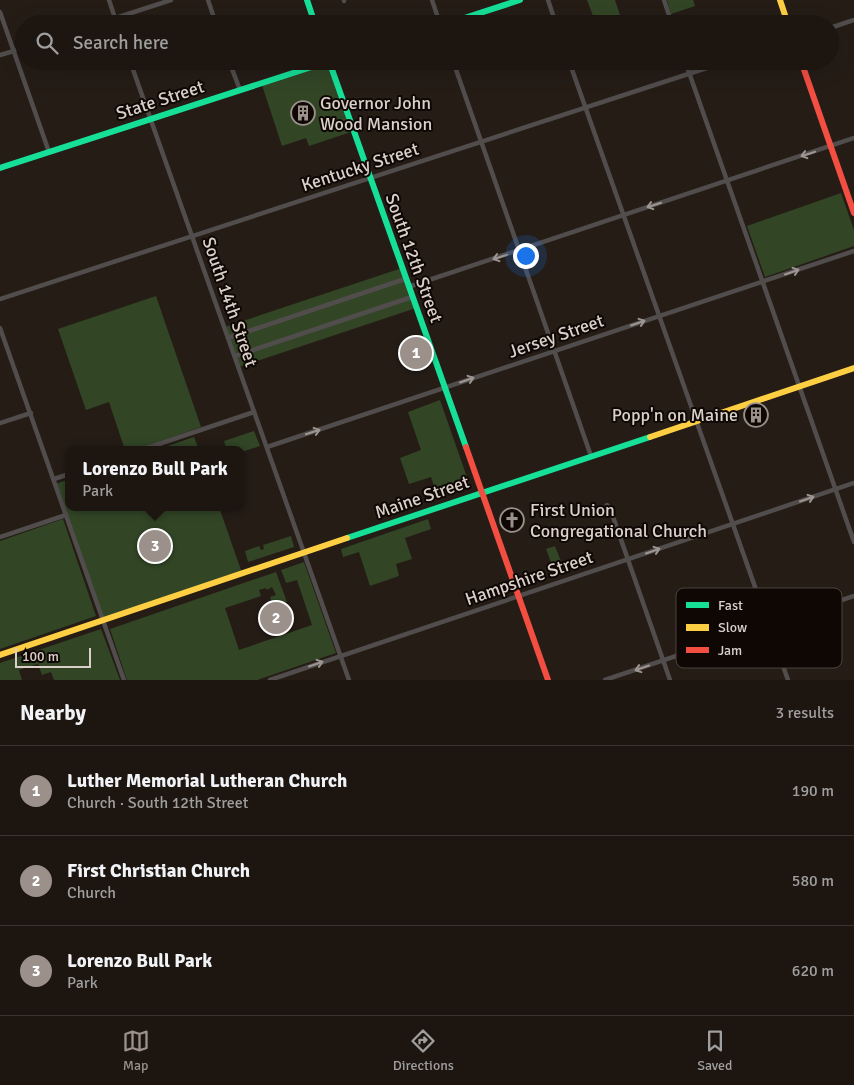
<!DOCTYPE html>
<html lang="en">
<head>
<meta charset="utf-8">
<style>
	body { margin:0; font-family:Signika,sans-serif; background:#251e19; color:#f1f3f6 }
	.scale { position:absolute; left:15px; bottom:12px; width:76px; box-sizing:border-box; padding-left:5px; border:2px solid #dbd0c9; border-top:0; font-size:14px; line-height:18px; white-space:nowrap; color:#dbd0c9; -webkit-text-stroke:4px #0e0704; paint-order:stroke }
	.you { position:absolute; left:525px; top:255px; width:18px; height:18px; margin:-12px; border:4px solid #fff; border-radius:50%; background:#1a73e8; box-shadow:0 0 0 8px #1a73e833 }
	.badge { display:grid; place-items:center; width:32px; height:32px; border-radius:50%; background:#9b918a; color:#fff; font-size:16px; font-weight:700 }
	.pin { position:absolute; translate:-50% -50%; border:2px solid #fff; box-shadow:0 1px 5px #0006 }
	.popup { position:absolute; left:65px; top:446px; width:180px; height:65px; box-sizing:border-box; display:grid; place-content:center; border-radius:10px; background:#1c1510; filter:drop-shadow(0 1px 4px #0005); font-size:16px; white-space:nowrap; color:#a09f9f }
	.popup b { font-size:19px; color:#f1f3f6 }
	.popup::after { content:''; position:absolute; left:50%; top:100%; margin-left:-10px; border:10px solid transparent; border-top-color:#1c1510 }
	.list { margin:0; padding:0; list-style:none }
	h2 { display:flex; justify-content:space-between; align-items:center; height:65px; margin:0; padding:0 20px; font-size:21px }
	h2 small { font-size:16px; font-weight:400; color:#a09f9f }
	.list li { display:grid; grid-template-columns:32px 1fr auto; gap:15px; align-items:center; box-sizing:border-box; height:90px; padding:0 20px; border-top:1px solid #3a3430 }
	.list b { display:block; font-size:19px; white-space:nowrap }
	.list p { margin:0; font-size:16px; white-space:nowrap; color:#a09f9f }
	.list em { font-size:16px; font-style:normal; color:#a09f9f }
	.icon { flex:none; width:28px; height:28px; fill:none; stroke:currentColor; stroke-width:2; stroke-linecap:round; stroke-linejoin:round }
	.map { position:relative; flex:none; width:854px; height:680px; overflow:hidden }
	.search { position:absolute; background:#1c1510; box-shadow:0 5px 20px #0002; left:15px; right:15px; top:15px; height:55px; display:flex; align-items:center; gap:12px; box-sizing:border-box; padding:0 18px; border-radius:28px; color:#a09f9f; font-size:19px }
	.sheet { height:335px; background:#1c1510 }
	nav { display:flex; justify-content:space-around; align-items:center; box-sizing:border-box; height:70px; border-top:1px solid #3a3430; background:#1c1510; font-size:14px; color:#a09f9f }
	nav a { display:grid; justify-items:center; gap:2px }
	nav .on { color:#9b918a }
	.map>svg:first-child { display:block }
</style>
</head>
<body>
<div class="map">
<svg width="854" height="680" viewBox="0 0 854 680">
	<rect width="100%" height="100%" fill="#251c16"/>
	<g fill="#324626">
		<polygon points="587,0 615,0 623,24 596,24"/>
		<polygon points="667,0 693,0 695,6 671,14"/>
		<polygon points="328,63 351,132 309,146 306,138 282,146 262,85"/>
		<polygon points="841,193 854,230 854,246 765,277 747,226"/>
		<polygon points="402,268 416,308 239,367 225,327"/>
		<polygon points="156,296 201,427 135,450 125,450 109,402 86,410 58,329"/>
		<polygon points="440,400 470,486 438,498 431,477 409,484 400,458 421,450 408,412"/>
		<polygon points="254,431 260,446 241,452 241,450 227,450 224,441"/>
		<polygon points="194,437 199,450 156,450"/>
		<polygon points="69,479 69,507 219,507 242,573 103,621 56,484"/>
		<polygon points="63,519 96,616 0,649 0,541"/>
		<polygon points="428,519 431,529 405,538 412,559 396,564 399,576 370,586 359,552 343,557 341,549"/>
		<polygon points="291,536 294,547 248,562 245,551 259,546 261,550 264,549 263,545"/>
		<polygon points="555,546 565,572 556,576 546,549"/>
		<polygon points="304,562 336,653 257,680 127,680 110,629 276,572 287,602 273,607 270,597 276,595 272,587 267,590 266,588 259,590 261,596 225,608 239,650 312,625 297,580 286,583 281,570"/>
		<polygon points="101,629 120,680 54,680 51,672 42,675 38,664 19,670 22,680 0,680 0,663"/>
	</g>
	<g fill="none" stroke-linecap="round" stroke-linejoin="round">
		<g stroke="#514d4c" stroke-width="4.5">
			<polyline points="109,0 117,24"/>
			<polyline points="208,0 216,24"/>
			<polyline points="344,0 344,1"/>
			<polyline points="432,0 440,24"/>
			<polyline points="548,0 556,24"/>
			<polyline points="664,0 672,24"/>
			<polyline points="0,12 49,152"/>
			<polyline points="97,24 171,0"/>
			<polyline points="830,28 854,20"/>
			<polyline points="0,55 24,48"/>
			<polyline points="130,61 349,680"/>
			<polyline points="229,61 240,90"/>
			<polyline points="453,61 591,456"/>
			<polyline points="569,61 788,680"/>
			<polyline points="685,61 854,542"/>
			<polyline points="408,287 854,138"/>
			<polyline points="0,299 728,61"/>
			<polyline points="0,328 124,680"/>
			<polyline points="228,338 405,279"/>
			<polyline points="235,356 412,297"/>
			<polyline points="0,423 31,413"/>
			<polyline points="267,447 854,251"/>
			<polyline points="141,450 254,412"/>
			<polyline points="54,479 69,474"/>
			<polyline points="607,505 611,511 670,680"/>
			<polyline points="0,537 66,515"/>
			<polyline points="270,680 854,483"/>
			<polyline points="605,680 854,596"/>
		</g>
		<g stroke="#16e098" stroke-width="6">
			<polyline points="307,0 315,24"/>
			<polyline points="446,24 520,0"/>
			<polyline points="329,61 466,447"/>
			<polyline points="0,168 330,61"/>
			<polyline points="347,538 650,437"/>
		</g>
		<g stroke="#ffcf43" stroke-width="6">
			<polyline points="780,0 788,24"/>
			<polyline points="650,437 854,368"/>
			<polyline points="0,655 347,538"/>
		</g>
		<g stroke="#f24e42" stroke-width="6">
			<polyline points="801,61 854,213"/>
			<polyline points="466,447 548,680"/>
		</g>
	</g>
	<defs><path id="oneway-shaft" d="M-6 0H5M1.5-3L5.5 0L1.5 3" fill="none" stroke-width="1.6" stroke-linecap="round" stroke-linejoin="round" transform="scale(1.25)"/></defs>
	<g stroke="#9d9591">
		<use href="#oneway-shaft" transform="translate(808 154) rotate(162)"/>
		<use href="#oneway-shaft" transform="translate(654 205) rotate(162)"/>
		<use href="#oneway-shaft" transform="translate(500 257) rotate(162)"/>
		<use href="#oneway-shaft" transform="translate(792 272) rotate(-19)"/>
		<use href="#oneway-shaft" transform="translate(638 323) rotate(-19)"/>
		<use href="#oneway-shaft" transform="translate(467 380) rotate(-19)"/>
		<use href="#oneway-shaft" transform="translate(313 432) rotate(-18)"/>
		<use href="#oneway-shaft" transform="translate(807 499) rotate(-19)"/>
		<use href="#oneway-shaft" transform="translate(653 551) rotate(-19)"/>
		<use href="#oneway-shaft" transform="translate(316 664) rotate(-19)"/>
		<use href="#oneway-shaft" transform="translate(642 668) rotate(161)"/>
	</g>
	<defs>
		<g id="building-ring" transform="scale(1.25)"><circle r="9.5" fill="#0e0704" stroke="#9b918a" stroke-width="1.5"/><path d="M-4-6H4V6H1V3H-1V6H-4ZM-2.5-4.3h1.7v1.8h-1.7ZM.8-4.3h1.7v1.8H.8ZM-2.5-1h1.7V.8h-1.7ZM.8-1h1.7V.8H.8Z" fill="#9b918a"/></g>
		<g id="church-ring" transform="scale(1.25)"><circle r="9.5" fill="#0e0704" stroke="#9b918a" stroke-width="1.5"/><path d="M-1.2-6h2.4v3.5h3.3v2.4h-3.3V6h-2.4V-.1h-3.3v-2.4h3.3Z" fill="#9b918a"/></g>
	</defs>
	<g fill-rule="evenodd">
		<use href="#building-ring" x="303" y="113"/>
		<use href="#building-ring" x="756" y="415"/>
		<use href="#church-ring" x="512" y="520"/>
	</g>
	<g text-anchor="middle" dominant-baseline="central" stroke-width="4" stroke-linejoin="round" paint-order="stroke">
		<g font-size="18" fill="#dbd0c9" stroke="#0e0704">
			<text transform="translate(160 100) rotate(-18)">State Street</text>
			<text transform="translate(360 167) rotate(-18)">Kentucky Street</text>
			<text transform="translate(414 258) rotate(70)">South 12th Street</text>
			<text transform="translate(230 302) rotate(71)">South 14th Street</text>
			<text transform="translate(556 336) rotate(-19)">Jersey Street</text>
			<text transform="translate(422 497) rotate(-19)">Maine Street</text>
			<text transform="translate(529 578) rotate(-19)">Hampshire Street</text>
		</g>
		<g font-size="18" fill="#dbd0c9" stroke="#0e0704" text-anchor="start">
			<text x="320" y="103">Governor John<tspan x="320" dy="21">Wood Mansion</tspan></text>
			<text x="738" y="415" text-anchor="end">Popp'n on Maine</text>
			<text x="530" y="510">First Union<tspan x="530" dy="21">Congregational Church</tspan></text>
		</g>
	</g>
	<rect x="676" y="588" width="166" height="80" rx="8" fill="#0e0704" stroke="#4c433f" stroke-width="1"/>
	<rect x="686" y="602" width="23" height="6" fill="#16e098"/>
	<rect x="686" y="624" width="23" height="7" fill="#ffcf43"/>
	<rect x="686" y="647" width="23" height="6" fill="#f24e42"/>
	<g font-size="14" fill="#dbd0c9">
		<text x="718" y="610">Fast</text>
		<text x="718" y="632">Slow</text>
		<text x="718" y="655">Jam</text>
	</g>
</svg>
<div class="scale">100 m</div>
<div class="you"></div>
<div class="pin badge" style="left:416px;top:353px">1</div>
<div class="pin badge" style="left:276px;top:618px">2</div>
<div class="pin badge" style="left:155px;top:546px">3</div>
<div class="popup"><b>Lorenzo Bull Park</b>Park</div>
<div class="search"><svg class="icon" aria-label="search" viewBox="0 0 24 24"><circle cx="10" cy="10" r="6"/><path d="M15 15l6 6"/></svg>Search here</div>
</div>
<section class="sheet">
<h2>Nearby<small>3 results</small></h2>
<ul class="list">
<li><span class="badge">1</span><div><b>Luther Memorial Lutheran Church</b><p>Church · South 12th Street</p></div><em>190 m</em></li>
<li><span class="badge">2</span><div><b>First Christian Church</b><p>Church</p></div><em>580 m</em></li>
<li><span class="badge">3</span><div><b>Lorenzo Bull Park</b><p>Park</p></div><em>620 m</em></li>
</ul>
</section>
<nav>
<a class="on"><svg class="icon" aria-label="map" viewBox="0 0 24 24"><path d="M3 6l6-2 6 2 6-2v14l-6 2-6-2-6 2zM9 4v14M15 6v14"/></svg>Map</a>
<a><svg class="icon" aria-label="directions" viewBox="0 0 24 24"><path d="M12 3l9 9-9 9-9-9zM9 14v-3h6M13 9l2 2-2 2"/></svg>Directions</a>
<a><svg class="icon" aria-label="saved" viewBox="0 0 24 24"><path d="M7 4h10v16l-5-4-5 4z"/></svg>Saved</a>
</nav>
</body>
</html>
